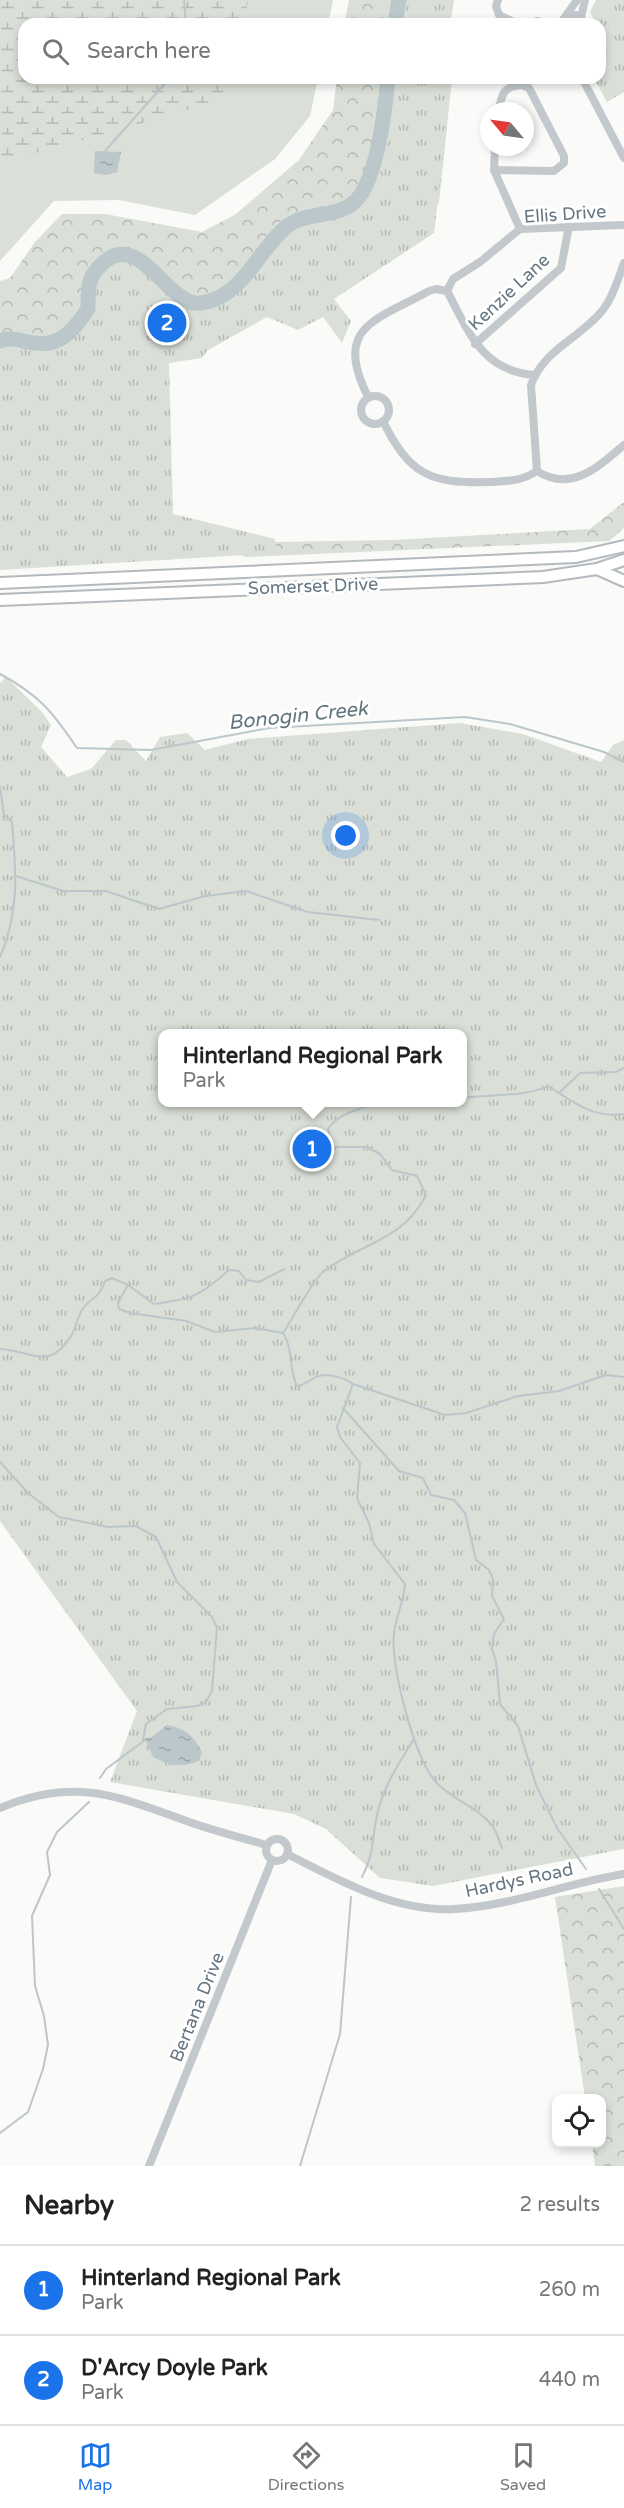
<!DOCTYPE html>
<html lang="en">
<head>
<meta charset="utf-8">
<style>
	body { margin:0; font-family:"Varela Round",sans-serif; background:#f2f2f2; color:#222 }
	.controls { position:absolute; right:18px; bottom:18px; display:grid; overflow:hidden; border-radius:12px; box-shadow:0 3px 9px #0003 }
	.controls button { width:54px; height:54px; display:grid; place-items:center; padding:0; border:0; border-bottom:2px solid #e0e0e0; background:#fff; color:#222; font:30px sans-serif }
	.compass { position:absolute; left:480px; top:102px; width:54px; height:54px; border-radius:50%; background:#fff; box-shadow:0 3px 9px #0003; rotate:299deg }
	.you { position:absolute; left:346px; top:836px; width:21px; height:21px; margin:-15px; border:4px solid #fff; border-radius:50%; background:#1a73e8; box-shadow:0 0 0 9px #1a73e833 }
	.badge { display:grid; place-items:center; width:39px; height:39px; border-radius:50%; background:#1a73e8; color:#fff; font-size:20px; font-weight:700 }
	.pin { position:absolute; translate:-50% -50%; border:3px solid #fff; box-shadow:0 2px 6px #0006 }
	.popup { position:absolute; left:158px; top:1029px; width:309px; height:78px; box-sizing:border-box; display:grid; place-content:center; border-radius:12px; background:#fff; filter:drop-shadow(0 2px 4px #0005); font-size:20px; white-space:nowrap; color:#767676 }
	.popup b { font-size:22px; color:#222 }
	.popup::after { content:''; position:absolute; left:50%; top:100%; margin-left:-12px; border:12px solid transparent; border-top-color:#fff }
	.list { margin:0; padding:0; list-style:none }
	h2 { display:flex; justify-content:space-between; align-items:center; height:78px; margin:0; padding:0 24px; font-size:26px }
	h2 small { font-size:20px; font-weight:400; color:#767676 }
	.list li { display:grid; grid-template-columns:39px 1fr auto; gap:18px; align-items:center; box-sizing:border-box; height:90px; padding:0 24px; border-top:2px solid #e0e0e0 }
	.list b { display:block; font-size:22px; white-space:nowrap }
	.list p { margin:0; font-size:20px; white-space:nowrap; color:#767676 }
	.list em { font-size:20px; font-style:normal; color:#767676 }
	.icon { flex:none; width:33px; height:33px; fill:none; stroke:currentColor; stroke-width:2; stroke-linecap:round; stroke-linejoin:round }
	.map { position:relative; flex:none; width:624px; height:2166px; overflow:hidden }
	.search { position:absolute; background:#fff; box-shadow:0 3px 9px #0003; left:18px; right:18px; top:18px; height:66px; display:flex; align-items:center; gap:15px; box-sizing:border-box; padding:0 21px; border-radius:18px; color:#767676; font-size:22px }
	.sheet { height:258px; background:#fff }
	nav { display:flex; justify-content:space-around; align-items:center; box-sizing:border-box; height:84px; border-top:2px solid #e0e0e0; background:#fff; font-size:16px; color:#767676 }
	nav a { display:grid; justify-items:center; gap:3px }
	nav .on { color:#1a73e8 }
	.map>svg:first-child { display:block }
</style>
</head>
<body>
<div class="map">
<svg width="624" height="2166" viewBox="0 0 624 2166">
	<defs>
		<pattern id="forest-crowns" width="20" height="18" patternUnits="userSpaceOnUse" patternTransform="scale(1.5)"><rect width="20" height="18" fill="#dadfd7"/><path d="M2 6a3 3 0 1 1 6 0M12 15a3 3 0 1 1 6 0" fill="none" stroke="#b4b9b4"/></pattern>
		<pattern id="wetland-marsh" width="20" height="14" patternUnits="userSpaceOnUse" patternTransform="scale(1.5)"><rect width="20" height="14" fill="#dadfd7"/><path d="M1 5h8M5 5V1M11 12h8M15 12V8" fill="none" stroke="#b4b9b4"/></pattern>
		<pattern id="park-tufts" width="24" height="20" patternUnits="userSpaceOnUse" patternTransform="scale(1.5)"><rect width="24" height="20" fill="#dadfd7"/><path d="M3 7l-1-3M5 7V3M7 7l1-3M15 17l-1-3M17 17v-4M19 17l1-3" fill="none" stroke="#b4b9b4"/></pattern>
		<pattern id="water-ripples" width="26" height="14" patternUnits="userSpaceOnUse" patternTransform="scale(1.5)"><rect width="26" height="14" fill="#bbc7cb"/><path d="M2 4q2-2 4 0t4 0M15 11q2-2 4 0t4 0" fill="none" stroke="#9ca6aa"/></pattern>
	</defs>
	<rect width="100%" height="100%" fill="#fafaf8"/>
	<polygon fill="#dadfd7" points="0,0 333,0 328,24 24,24 24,78 318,78 310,116 275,159 195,215 119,200 54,201 0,261"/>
	<g fill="url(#forest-crowns)">
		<polygon points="349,0 454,0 450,24 344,24"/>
		<polygon points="337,78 452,78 439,203 318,284 167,361 172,516 275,542 393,540 590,529 624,502 624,528 609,541 246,557 162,530 0,402 0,281 10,278 35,242 62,214 105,214 202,232 236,214 299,160 333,110"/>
		<polygon points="624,1886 624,2166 595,2166 592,2144 602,2144 602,2098 585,2098 555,1897"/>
	</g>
	<polygon fill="url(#wetland-marsh)" points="0,0 248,0 244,24 24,24 24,78 230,78 224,100 0,163"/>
	<g fill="url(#park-tufts)" fill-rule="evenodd">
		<polygon points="399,0 454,0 450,24 395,24"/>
		<polygon points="596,0 624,0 624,92 607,102 594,78 600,78 600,24 596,24 590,12"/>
		<path d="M388,78h64l-18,155 -100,66 17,22 -9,22 -19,-26 -25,13 -31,-13 -59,33 -6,8 -33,5 4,151 102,25 1,14 -276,17v-229c22,-8 44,12 65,-3 8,-6 20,-20 23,-28 2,-7 -1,-16 0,-23 1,-15 15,-28 29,-31 37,-9 49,48 83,47 40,-1 60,-56 86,-76 24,-18 60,-7 76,-34 16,-29 23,-82 26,-115z"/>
		<path d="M6,677l36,35 9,13 -10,22 26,30 24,-8 25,-29h10l20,21 14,-24 27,-4 18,17 43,-11 212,-16 63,11 78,28 12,-17 11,-5v1109l-191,37 -53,-8 -54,-49 -32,-15 -184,-32 27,-71 -137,-190v-838zM162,1034h300v68h-300z"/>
	</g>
	<g fill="url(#water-ripples)">
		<polygon points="95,151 121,152 117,172 106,175 94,173"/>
		<path d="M167,1725c19,4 26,10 35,27l-3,9c-19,7 -27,5 -46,-4l-8,-19 7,-1z"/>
	</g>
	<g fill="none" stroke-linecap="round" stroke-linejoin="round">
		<g stroke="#bbc7cb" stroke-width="2">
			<polyline points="184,0 186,24"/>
			<polyline points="105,151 170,78"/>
			<path d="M0,674c39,21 52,37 77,74l74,2 118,-22 196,-11 45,7 94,28 20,10"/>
			<path d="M0,787l4,28 8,7c4,48 8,89 -12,135"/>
			<polyline points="16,876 63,891 106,891 159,909 205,896 246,891 308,912 379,920"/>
			<polyline points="559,1093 580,1073 616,1072 624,1068"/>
			<path d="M462,1098c24,-3 68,-2 86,-12 24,15 45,33 76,28"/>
			<path d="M128,1285l-10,18 1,6 11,4 56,8 29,11 40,-4 28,5c11,17 5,35 14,53 10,-1 13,-8 22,-10 10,-3 26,2 34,8l92,31 21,-2 52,-17 41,-5 47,-16 18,2"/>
			<path d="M283,1333c9,-13 30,-54 41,-62 37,-28 79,-30 102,-76l-9,-19 -25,-6 -12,-16 -13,-7h-34l-5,-18c13,-18 31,-18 49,-27"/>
			<path d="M0,1349c30,1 49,23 71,-13 5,-7 6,-18 11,-26 9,-14 16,-9 23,-29l7,-3 16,7 26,19c38,-5 46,-8 75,-34l10,1 7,9 13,2 25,-13"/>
			<path d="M353,1384l-16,43 3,10 20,26 -3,35 12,25 5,21 31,40c-1,18 -9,31 -11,49 -4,32 20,123 41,148 15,18 44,26 58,46 4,5 6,14 9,21"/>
			<polyline points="343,1408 399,1471 423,1478 431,1495 454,1500 465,1513 476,1560 489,1570 493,1579 492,1596 504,1619 494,1634 492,1649 496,1661 500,1704 518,1726 536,1785 557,1828 586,1869"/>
			<polyline points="0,1462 28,1493 59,1517 108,1527 136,1526 156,1537 177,1582 212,1617 217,1628 212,1691 206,1702 197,1706 167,1709 146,1724 143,1740"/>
			<polyline points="100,1778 106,1769 145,1740"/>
			<path d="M362,1877c12,-22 10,-38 15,-62 6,-28 22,-52 37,-76"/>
			<polyline points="599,1889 624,1929"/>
			<polyline points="0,2133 28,2112 43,2069 48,2045 44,2016 35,1986 32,1916 50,1875 47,1852 57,1832 89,1802"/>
			<polyline points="300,2166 340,2034 351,1897"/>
		</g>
		<g stroke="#bbc7cb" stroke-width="15">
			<polyline points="395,24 399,0"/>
			<path d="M0,341c9,-4 18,-1 28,1 30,7 44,-9 60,-33 0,-19 -1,-32 14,-45 38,-37 65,44 100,39 40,-6 56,-52 83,-75 21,-19 56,-7 74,-31 19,-25 26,-87 29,-119"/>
		</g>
		<g stroke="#b3babf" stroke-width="14">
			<g id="secondary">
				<polyline points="597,569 624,581"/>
				<polyline points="0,583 576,557 624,546"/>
				<polyline points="0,600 543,577 597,569 624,560"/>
			</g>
		</g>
		<g stroke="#c3c8cc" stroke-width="8">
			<polyline points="498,0 496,6 499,15 518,24"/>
			<polyline points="566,17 576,15 587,24"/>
			<polyline points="581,17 585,0"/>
			<polyline points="527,24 537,21 550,24"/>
			<polyline points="560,24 577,0"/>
			<polyline points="582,78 624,158"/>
			<polyline points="495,147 494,170 520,229"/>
			<path d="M494,170l60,1 10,-8v-7l-35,-68 -7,-3c-18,1 -21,9 -23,26"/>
			<polyline points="447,291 453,279 480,262 520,229 623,225"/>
			<path d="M447,291c22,41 35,80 87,84"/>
			<polyline points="475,344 561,268 569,226"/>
			<circle cx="375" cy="410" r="14"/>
			<path d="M368,397c-35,-71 7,-76 61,-106l7,-2 11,2"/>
			<path d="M383,421c26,53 47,63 105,61 19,-1 32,0 49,-11"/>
			<path d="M537,471l-6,-86c12,-35 49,-47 71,-74 11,-14 16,-32 22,-48"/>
			<path d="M537,471c34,22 61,-4 87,-26"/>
			<path d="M0,1808c78,-33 121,-10 195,16 24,8 48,14 71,21"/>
			<circle cx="277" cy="1850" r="11"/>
			<path d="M287,1854c52,26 107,58 167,55 58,-3 113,-26 170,-35"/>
			<polyline points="149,2166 272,1860"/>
		</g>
		<use href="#secondary" stroke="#fff" stroke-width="10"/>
	</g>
	<g text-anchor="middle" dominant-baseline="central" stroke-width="6" stroke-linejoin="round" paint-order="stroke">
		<g font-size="18" fill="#657683" stroke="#fff">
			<text transform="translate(565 214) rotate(-4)">Ellis Drive</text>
			<text transform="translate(509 292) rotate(-43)">Kenzie Lane</text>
			<text transform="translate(313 586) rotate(-2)">Somerset Drive</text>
			<text transform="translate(519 1880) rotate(-12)">Hardys Road</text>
			<text transform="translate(197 2007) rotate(-68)">Bertana Drive</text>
		</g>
		<g font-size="20" font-style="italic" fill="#60757c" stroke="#fff">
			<text transform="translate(298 716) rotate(-6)">Bonogin Creek</text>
		</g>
	</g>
</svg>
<div class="controls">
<button><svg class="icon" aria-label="locate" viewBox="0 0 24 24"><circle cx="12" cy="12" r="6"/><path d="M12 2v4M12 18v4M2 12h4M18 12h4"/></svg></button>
</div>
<svg class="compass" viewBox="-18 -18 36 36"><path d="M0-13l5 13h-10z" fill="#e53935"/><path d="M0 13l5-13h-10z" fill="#767676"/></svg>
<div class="you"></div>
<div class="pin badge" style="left:312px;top:1149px">1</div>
<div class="popup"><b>Hinterland Regional Park</b>Park</div>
<div class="pin badge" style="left:167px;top:323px">2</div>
<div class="search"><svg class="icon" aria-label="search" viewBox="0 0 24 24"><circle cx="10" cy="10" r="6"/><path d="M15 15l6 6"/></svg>Search here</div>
</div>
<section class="sheet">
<h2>Nearby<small>2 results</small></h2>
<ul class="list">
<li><span class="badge">1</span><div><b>Hinterland Regional Park</b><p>Park</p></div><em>260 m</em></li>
<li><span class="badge">2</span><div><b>D'Arcy Doyle Park</b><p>Park</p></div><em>440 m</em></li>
</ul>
</section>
<nav>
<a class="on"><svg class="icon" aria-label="map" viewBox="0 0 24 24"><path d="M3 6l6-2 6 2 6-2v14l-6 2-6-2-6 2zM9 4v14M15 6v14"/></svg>Map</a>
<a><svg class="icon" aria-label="directions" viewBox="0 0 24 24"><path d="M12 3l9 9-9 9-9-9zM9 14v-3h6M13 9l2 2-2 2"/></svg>Directions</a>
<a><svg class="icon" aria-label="saved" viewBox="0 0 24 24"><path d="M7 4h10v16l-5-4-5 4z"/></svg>Saved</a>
</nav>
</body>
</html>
